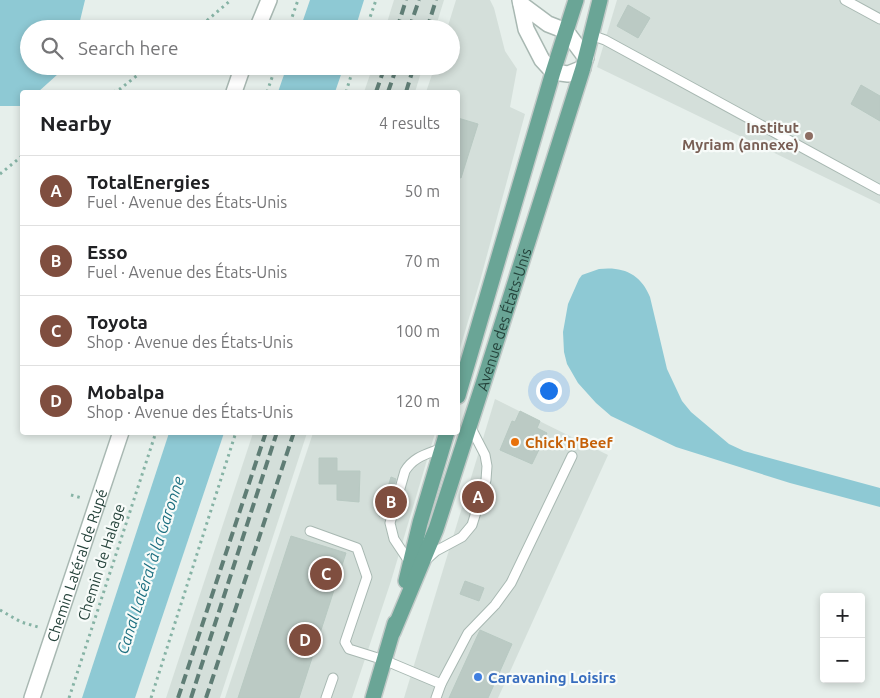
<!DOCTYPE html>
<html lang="en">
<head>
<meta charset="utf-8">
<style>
	body { margin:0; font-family:Ubuntu,sans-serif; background:#f2f2f2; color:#202124 }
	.controls { position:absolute; right:15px; bottom:15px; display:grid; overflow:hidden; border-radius:5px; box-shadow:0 2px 8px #0003 }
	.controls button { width:45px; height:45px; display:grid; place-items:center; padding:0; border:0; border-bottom:1px solid #e0e0e0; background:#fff; color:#202124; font:25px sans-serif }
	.you { position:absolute; left:548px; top:390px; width:18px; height:18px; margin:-12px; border:4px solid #fff; border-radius:50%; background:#1a73e8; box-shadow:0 0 0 8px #1a73e833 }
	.badge { display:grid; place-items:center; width:32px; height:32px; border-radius:50%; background:#7f4e3f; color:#fff; font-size:16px; font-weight:700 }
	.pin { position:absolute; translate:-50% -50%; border:2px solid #fff; box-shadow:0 1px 5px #0006 }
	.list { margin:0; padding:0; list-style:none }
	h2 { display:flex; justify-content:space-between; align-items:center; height:65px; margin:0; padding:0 20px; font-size:21px }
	h2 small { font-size:16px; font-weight:400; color:#757577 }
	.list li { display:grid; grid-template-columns:32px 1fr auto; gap:15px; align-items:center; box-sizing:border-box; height:70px; padding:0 20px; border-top:1px solid #e0e0e0 }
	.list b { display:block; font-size:19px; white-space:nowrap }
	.list p { margin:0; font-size:16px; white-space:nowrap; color:#757577 }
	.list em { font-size:16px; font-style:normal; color:#757577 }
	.icon { flex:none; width:28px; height:28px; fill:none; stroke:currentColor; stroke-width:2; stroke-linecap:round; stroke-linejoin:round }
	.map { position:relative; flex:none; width:880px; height:698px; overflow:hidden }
	.search { position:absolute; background:#fff; box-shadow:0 2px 8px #0003; left:20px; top:20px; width:440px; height:55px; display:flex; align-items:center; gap:12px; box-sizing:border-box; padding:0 18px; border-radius:28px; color:#757577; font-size:19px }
	.panel { position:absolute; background:#fff; box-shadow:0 2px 8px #0003; left:20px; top:90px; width:440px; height:345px; border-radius:5px }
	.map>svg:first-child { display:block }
</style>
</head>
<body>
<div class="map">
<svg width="880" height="698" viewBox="0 0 880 698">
	<rect width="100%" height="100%" fill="#e6efeb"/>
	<g fill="#d4dfda">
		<polygon points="394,0 444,0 435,29 385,29"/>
		<polygon points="456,0 490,0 494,8 505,51 517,69 510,107 525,114 480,281 458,355 458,92 426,92 435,66 451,66 451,29 447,29"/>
		<polygon points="617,0 880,0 880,204 597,67"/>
		<polygon points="373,66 423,66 415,92 364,92"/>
		<polygon points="495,399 608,455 498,698 404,698"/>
		<polygon points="253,433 307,433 220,698 166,698"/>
		<polygon points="313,433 435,433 391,581 352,698 225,698"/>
	</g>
	<g fill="#8ec9d4">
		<polygon points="0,0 85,0 78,29 29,29 29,66 63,66 58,74 38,92 22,92 22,106 0,106"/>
		<polygon points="310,0 364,0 355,29 300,29"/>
		<polygon points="287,66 344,66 335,92 278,92"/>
		<path d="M599,269c24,-3 42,5 51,28l17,72 15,32 9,11 38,32 15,7 136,37v19l-90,-24 -114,-36 -65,-31 -15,-13 -18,-20 -11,-19 -3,-12 -1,-20 5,-28 11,-25 3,-4z"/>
		<polygon points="169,433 224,433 135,698 82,698"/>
	</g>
	<g fill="#bbcac4" stroke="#b8c9c2">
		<polygon points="628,5 650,18 638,38 617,26"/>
		<polygon points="861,85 880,96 880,121 851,104"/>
		<polygon points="458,118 478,124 461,178 458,177"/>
		<polygon points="520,411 540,421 537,428 547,433 532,464 500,450 512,421 515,422"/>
		<polygon points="319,458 337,458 337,471 360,471 359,502 337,500 337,484 319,484"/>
		<polygon points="391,477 396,479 385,518 379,516"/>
		<polygon points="291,536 346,553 299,698 238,698"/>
		<polygon points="465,581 484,588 479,601 460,594"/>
		<polygon points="480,630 512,644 488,698 449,698"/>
	</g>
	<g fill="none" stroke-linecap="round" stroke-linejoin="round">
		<g stroke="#a8b8b2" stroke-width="11">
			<g id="lane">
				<polyline points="845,0 880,19"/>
				<polyline points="591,35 605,40 880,190"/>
				<polyline points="310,531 357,548 367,577 345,642 349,649 384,660 441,684"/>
				<polyline points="426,560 436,551 462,537 472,525 486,480 487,466 485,455 470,426"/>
				<path d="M410,563l-16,-24 -4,-16 15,-52c9,-15 23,-17 37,-23"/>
				<polyline points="326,698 333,678"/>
				<polyline points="436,698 441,684 468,633 495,605 511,583 572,456"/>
			</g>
		</g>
		<g stroke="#a8b8b2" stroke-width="18">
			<g id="street">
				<polyline points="520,0 526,29 542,60 553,72 568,74 583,68"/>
				<polyline points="521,4 548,24 566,31 586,58"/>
				<polyline points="257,29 269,0"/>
				<polyline points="234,92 243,66"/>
				<path id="s1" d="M32,698l89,-266"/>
			</g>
		</g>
		<g stroke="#c2cac8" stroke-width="18">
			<g id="primary">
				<polyline points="458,396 553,72 576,0"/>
				<polyline points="406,581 420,523 447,432"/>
				<path id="s2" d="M393,632l43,-103 46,-142 101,-319 17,-68"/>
				<polyline points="373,698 395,623"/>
			</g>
		</g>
		<g stroke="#86b3a5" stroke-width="3" stroke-dasharray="2.5 4" stroke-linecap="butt">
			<polyline points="197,29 231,0"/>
			<polyline points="288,29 298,0"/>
			<polyline points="366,29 376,0"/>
			<polyline points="113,92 120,89 149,66"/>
			<polyline points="267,92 276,66"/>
			<polyline points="346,92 354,66"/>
			<polyline points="0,174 22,156"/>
			<polyline points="71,495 82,498"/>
			<polyline points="0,610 21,622 38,627"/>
			<polyline points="69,698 156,432"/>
			<polyline points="151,698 236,432"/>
		</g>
		<use href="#lane" stroke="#fff" stroke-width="9"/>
		<use href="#street" stroke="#fff" stroke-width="15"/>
		<use href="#primary" stroke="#6aa596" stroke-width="15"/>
		<g stroke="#5f7d75" stroke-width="4" stroke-dasharray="10 5" stroke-linecap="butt">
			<polyline points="397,29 406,0"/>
			<polyline points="409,29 419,0"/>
			<polyline points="427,29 436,0"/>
			<polyline points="376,92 385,66"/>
			<polyline points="388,92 397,66"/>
			<polyline points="406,92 414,66"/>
			<polyline points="178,698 266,432"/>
			<polyline points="191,698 277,432"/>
			<polyline points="206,698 294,432"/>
		</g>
	</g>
	<circle fill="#8d6e63" stroke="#f7fbf9" stroke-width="2" cx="809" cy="136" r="5"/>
	<circle fill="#e8710a" stroke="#f7fbf9" stroke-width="2" cx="515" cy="442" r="5"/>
	<circle fill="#3f7fe0" stroke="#f7fbf9" stroke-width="2" cx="478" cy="677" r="5"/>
	<g text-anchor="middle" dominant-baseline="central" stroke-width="4.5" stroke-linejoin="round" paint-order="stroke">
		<g font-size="15" font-weight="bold" fill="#785e54" stroke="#f7fbf9" text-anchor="end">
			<text x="799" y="127">Institut<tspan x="799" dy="17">Myriam (annexe)</tspan></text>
		</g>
		<g font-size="15" fill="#24423a" stroke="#f7fbf9">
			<text stroke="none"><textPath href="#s2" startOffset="332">Avenue des États-Unis</textPath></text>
			<text transform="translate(101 562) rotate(-72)">Chemin de Halage</text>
			<text stroke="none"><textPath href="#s1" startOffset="140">Chemin Latéral de Rupé</textPath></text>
		</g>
		<g font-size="15" font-weight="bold" fill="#c56008" stroke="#f7fbf9" text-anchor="start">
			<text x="525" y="442">Chick'n'Beef</text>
		</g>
		<g font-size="15" font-weight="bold" fill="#366cbe" stroke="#f7fbf9" text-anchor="start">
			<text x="488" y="677">Caravaning Loisirs</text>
		</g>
		<g font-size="16" font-style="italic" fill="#1c6f80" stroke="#f7fbf9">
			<text transform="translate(150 565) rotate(-72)">Canal Latéral à la Garonne</text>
		</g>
	</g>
</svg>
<div class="controls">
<button>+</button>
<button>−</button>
</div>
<div class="you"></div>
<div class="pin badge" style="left:478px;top:497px">A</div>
<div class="pin badge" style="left:391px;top:502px">B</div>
<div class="pin badge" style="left:326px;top:574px">C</div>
<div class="pin badge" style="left:305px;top:640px">D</div>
<div class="search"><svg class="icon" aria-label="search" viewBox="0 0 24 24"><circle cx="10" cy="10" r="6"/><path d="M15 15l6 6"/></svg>Search here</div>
<section class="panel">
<h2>Nearby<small>4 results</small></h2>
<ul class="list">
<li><span class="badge">A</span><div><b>TotalEnergies</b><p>Fuel · Avenue des États-Unis</p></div><em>50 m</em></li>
<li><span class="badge">B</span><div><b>Esso</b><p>Fuel · Avenue des États-Unis</p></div><em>70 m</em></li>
<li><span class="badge">C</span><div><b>Toyota</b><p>Shop · Avenue des États-Unis</p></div><em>100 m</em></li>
<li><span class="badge">D</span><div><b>Mobalpa</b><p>Shop · Avenue des États-Unis</p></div><em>120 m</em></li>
</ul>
</section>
</div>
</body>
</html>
